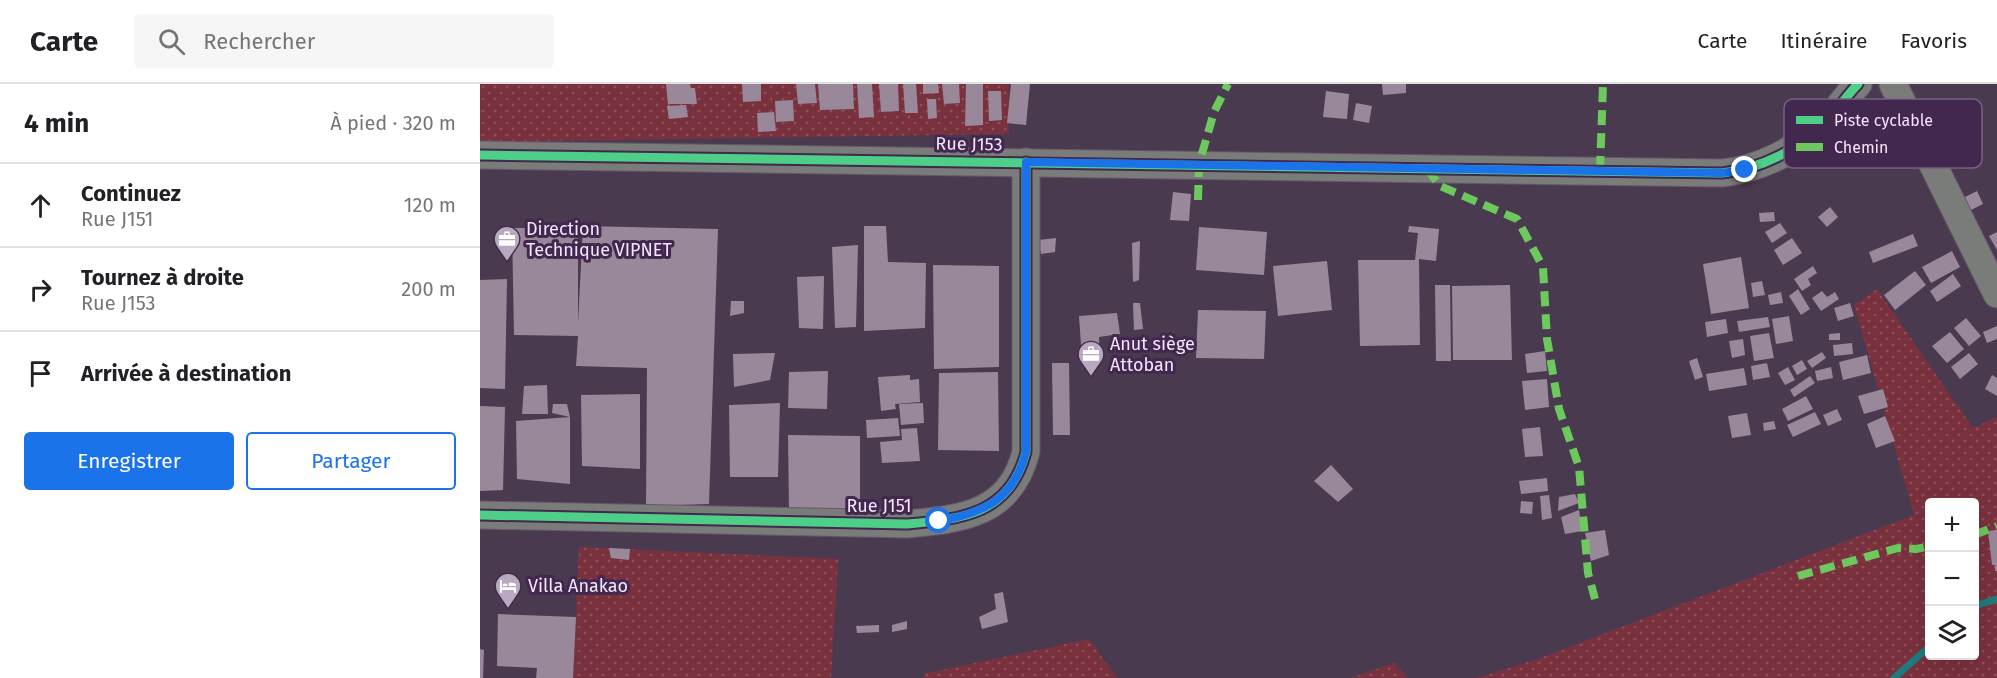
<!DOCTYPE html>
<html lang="fr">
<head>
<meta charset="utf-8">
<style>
	body { margin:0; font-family:"Fira Sans",sans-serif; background:#f6f6f6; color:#202124 }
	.controls { position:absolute; right:18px; bottom:18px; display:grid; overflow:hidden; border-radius:6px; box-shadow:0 6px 24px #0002 }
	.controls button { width:54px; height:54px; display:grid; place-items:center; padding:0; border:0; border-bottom:2px solid #e0e0e0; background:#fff; color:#202124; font:30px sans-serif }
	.stop { position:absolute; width:18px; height:18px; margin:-14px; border:4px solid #1a73e8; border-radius:50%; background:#fff }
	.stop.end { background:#1a73e8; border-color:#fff; box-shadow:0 2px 6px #0008 }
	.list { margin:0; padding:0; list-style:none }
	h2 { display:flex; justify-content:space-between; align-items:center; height:78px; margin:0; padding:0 24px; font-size:26px }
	h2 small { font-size:20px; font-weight:400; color:#757577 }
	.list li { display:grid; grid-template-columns:39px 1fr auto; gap:18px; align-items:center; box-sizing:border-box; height:84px; padding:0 24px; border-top:2px solid #e0e0e0 }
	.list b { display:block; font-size:22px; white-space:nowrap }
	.list p { margin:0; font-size:20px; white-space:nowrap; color:#757577 }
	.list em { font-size:20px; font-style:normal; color:#757577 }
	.actions { display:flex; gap:12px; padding:18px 24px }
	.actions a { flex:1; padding:14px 0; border:2px solid #1a73e8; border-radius:6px; text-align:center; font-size:21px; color:#1a73e8 }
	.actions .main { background:#1a73e8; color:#fff }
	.icon { flex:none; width:33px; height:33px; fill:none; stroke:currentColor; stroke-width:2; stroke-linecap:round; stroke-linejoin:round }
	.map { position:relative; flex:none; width:1517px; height:594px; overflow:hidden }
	header { display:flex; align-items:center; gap:36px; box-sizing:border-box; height:84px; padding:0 30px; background:#fff; border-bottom:2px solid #e0e0e0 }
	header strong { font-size:28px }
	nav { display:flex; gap:33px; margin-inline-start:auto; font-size:21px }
	.search { width:420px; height:54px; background:#f6f6f6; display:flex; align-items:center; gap:15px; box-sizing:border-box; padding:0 21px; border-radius:6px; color:#757577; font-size:22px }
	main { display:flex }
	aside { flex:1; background:#fff }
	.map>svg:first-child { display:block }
</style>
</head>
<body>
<header>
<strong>Carte</strong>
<div class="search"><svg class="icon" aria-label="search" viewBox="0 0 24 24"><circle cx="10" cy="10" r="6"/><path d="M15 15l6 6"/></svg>Rechercher</div>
<nav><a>Carte</a><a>Itinéraire</a><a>Favoris</a></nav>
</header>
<main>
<aside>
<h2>4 min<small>À pied · 320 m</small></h2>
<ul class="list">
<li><svg class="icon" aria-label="ahead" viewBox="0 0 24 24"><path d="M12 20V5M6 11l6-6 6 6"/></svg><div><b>Continuez</b><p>Rue J151</p></div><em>120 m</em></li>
<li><svg class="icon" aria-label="right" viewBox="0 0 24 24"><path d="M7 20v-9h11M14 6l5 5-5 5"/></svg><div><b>Tournez à droite</b><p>Rue J153</p></div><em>200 m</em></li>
<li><svg class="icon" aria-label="arrive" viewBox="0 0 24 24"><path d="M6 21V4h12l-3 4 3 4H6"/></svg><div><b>Arrivée à destination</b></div></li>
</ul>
<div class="actions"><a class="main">Enregistrer</a><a>Partager</a></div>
</aside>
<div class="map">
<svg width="1517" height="594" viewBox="0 0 1517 594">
	<defs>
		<pattern id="grass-dots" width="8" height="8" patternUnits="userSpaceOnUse" patternTransform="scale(1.5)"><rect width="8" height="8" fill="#7a313e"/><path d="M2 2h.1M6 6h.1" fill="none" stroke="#8e4f5b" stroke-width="1.8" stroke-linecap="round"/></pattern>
	</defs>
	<rect width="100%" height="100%" fill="#4a3a50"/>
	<g fill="url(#grass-dots)" fill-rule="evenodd">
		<polygon points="0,0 529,0 529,50 0,58"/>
		<path d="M1397,205l96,139 24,-11v261h-521l62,-19 376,-144 -60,-210zM1450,418h44v154h-44z"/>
		<polygon points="99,463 358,475 351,594 93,594"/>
		<polygon points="609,555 637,594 443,594 443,590"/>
		<polygon points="914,579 928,594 870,594"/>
	</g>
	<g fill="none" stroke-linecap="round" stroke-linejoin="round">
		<g stroke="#1e7c7e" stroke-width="7">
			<polyline points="1494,522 1517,515"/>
			<polyline points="1414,594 1450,562"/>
		</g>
	</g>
	<g fill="#989">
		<polygon points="186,0 210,0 211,4 215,4 217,20 188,20"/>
		<polygon points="262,0 281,0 281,17 263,18"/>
		<polygon points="316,0 335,0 337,19 318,20"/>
		<polygon points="338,0 373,0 374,25 340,26"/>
		<polygon points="377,0 392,0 394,33 379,34"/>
		<polygon points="399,0 418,0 419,27 401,28"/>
		<polygon points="423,0 436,0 438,29 425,29"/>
		<polygon points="443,0 458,0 459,9 443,10"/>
		<polygon points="462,0 479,0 480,19 464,20"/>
		<polygon points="486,0 503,0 503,41 485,42"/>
		<polygon points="531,0 550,0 546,41 527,39"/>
		<polygon points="902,0 926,0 926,9 903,11"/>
		<polygon points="508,7 521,7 522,36 509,37"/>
		<polygon points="846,7 869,10 867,35 843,33"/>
		<polygon points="447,15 456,15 457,34 448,35"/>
		<polygon points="313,16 314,37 296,38 295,17"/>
		<polygon points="876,19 892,22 889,39 873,36"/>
		<polygon points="206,21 208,33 189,35 187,22"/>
		<polygon points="294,28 296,47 278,48 277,29"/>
		<polygon points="1497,107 1503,120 1489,127 1483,114"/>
		<polygon points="693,108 711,110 709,137 690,136"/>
		<polygon points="1350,123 1358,133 1347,143 1338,133"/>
		<polygon points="1294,128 1295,137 1280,138 1279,129"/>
		<polygon points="1300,139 1307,149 1292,159 1285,148"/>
		<polygon points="103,142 238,145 229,420 166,422 167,284 96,282 98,252 34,251 32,144 98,144 98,239"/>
		<polygon points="384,142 406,142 408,178 446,179 445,244 384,247"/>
		<polygon points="929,142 959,145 956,177 939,175 940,261 880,262 878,176 935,176 938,149 928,148"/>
		<polygon points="719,143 787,148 784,191 716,186"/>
		<polygon points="1517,148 1517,166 1509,152"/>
		<polygon points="1433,150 1438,162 1393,179 1389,168"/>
		<polygon points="576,154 575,168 561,170 558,156"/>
		<polygon points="1312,154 1322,169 1303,181 1294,166"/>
		<polygon points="660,157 659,196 653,198 652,159"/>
		<polygon points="378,161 376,243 355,244 352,163"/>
		<polygon points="1472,167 1480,183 1451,199 1442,183"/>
		<polygon points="1261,173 1269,224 1231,230 1223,180"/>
		<polygon points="847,177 852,226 798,232 793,182"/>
		<polygon points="453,181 519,182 519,283 454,285"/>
		<polygon points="1333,182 1337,189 1328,195 1331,201 1322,207 1314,195"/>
		<polygon points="1435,187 1446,201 1415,226 1404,211"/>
		<polygon points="1473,190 1481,202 1457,218 1450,207"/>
		<polygon points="344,192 343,245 319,244 317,193"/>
		<polygon points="27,195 25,305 0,304 0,196"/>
		<polygon points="1282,197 1285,211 1273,213 1271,199"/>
		<polygon points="955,201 970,201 971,277 956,277"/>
		<polygon points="1030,201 1032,276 973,276 972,202"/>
		<polygon points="1318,205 1330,225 1321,231 1309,212"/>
		<polygon points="1342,207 1347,213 1355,208 1359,215 1341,227 1332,214"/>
		<polygon points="1301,208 1303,219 1290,221 1288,211"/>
		<polygon points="251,217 264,217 264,229 250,232"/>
		<polygon points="653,219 660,219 663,245 654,246"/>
		<polygon points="1370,219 1374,232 1358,237 1354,224"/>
		<polygon points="718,226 786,227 784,275 716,274"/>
		<polygon points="637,229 640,250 619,253 620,276 602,276 599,232"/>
		<polygon points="1309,232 1313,257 1296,260 1292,235"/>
		<polygon points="1288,233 1290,243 1259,248 1257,237"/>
		<polygon points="1486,234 1501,252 1489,262 1474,244"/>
		<polygon points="1246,235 1248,249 1227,253 1225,238"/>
		<polygon points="1517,242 1517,255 1507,259 1503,248"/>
		<polygon points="1470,248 1484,265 1467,279 1452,262"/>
		<polygon points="1289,249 1294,274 1274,277 1270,252"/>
		<polygon points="1360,249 1360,256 1349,256 1349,250"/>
		<polygon points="1263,255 1265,271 1252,274 1249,257"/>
		<polygon points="1372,259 1373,270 1354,272 1353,261"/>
		<polygon points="1065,267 1067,287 1047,289 1045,270"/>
		<polygon points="1342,268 1346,274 1332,284 1327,277"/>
		<polygon points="295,269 290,296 254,303 253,270"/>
		<polygon points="1489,269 1498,280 1480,295 1471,283"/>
		<polygon points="1387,271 1391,289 1363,296 1359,278"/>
		<polygon points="1217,274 1223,293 1215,296 1209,277"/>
		<polygon points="1322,276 1327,285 1317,291 1312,282"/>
		<polygon points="572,279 589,279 590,351 573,351"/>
		<polygon points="1287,279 1290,293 1273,296 1271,282"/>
		<polygon points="1308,283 1315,296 1305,301 1298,289"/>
		<polygon points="1351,283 1353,294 1337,297 1335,287"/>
		<polygon points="1264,284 1267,301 1229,307 1226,290"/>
		<polygon points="348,287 347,325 308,324 309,288"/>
		<polygon points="518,288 519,367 458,366 459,289"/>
		<polygon points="430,291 430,296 439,295 440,318 415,320 416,325 401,327 398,293"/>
		<polygon points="1512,291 1517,294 1517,312 1505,305"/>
		<polygon points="1330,292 1335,299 1314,313 1310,306"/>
		<polygon points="1067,295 1069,323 1045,326 1042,297"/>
		<polygon points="67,301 68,330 42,330 44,302"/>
		<polygon points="1403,305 1408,323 1384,330 1378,312"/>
		<polygon points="160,310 160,385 102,382 101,311"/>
		<polygon points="1326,312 1333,325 1308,337 1302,325"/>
		<polygon points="300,319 298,393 250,393 249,321"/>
		<polygon points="443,319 444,339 421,341 419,320"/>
		<polygon points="73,320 87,320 90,333 72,329"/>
		<polygon points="0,322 25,323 23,406 0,407"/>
		<polygon points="1357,325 1362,336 1348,342 1343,331"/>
		<polygon points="1335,328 1341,340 1313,353 1307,341"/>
		<polygon points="1267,329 1271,351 1252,354 1248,332"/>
		<polygon points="1405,332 1415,357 1396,364 1387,340"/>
		<polygon points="90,333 90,400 37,395 36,337"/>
		<polygon points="418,334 420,352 387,354 386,336"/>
		<polygon points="1294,337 1296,345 1284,347 1283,339"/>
		<polygon points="1060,343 1063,372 1045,373 1042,345"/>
		<polygon points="437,344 440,377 402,379 400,358 422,356 421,345"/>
		<polygon points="308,351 380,352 380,428 309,427"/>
		<polygon points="851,381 873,405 858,418 834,397"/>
		<polygon points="1067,394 1068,407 1041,410 1039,397"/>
		<polygon points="1095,410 1099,419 1078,427 1079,413"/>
		<polygon points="1069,411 1072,434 1062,436 1060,412"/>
		<polygon points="1041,417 1053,418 1052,430 1040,429"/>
		<polygon points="1099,426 1102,447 1085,450 1081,433"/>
		<polygon points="1125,446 1129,471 1111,477 1105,449"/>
		<polygon points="1517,446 1517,487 1515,487 1515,481 1512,481 1508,447"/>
		<polygon points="129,464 150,465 149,476 131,474"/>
		<polygon points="523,508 528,538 502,545 499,533 516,525 514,510"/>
		<polygon points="18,530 96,533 93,594 56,594 57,584 17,582"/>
		<polygon points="427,537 427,545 412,548 412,541"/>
		<polygon points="399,541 399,548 377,549 376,542"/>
		<polygon points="0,565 4,566 3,594 0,594"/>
	</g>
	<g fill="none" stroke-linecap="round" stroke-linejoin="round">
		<g stroke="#65576a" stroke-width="29">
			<g id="minor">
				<polyline points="1413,0 1517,210"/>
				<path d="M0,71l1242,18c39,-4 75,-23 103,-50 12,-12 21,-27 33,-39"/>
				<path d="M0,431l427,9c56,-5 103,-10 119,-72v-290"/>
			</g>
		</g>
		<use href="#minor" stroke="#7a7c7a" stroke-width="27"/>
		<g stroke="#6dc95d" stroke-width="8" stroke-dasharray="15 8" stroke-linecap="butt">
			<polyline points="947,85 960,102 1037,135 1063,183 1067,255 1079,325 1099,383 1108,489 1115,515"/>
			<polyline points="1120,87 1123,0"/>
			<polyline points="718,116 719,80 734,28 748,0"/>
			<polyline points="1494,451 1517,442"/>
			<polyline points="1318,492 1418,464 1436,465 1450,462"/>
		</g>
		<g stroke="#42274e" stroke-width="13">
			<g id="cycleway">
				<path d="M0,71l1242,18c39,-4 75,-23 103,-50 12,-12 21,-27 33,-39"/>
				<path d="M0,431l427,9c56,-5 103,-10 119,-72v-290"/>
			</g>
		</g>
		<use href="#cycleway" stroke="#4dcf88" stroke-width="9"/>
	</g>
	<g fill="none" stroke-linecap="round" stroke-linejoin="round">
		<path stroke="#1a73e8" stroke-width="8" d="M459,437c45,-8 75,-22 87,-69v-290l696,11 23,-3"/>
	</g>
	<defs>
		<g id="office-pin" transform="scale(1.35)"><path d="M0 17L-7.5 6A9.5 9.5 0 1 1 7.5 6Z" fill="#b9a9c0" stroke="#42274e"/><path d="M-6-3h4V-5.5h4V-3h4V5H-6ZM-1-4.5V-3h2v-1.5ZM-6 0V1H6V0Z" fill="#fff"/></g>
		<g id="hotel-pin" transform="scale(1.35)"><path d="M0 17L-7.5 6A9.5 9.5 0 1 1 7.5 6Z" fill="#b9a9c0" stroke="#42274e"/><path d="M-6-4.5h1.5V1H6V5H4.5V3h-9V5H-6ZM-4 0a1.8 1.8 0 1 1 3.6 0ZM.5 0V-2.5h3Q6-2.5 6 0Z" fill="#fff"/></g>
	</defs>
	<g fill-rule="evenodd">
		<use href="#office-pin" x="27" y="155"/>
		<use href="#office-pin" x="611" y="270"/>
		<use href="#hotel-pin" x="28" y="502"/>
	</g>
	<g text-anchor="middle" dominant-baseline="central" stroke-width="6" stroke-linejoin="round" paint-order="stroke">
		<g font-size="18" fill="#f5e5fd" stroke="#42274e">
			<text transform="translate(489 60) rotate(1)">Rue J153</text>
			<text x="399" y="422">Rue J151</text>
		</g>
		<g font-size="18" fill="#f5e5fd" stroke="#42274e" text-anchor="start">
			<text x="46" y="145">Direction<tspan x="46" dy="21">Technique VIPNET</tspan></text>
			<text x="630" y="260">Anut siège<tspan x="630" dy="21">Attoban</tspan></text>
			<text x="48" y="502">Villa Anakao</text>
		</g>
	</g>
	<rect x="1304" y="15" width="198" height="69" rx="9" fill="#42274e" stroke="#786082" stroke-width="1.5"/>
	<rect x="1316" y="32" width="27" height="8" fill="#4dcf88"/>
	<rect x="1316" y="59" width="27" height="8" fill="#6dc95d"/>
	<g font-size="16" fill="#f5e5fd">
		<text x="1354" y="42">Piste cyclable</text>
		<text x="1354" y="69">Chemin</text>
	</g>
</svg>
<div class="controls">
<button>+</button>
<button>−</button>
<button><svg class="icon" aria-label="layers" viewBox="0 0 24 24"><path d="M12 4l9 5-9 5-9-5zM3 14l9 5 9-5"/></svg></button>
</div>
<div class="stop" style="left:459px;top:437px"></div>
<div class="stop end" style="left:1265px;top:86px"></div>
</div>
</main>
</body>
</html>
